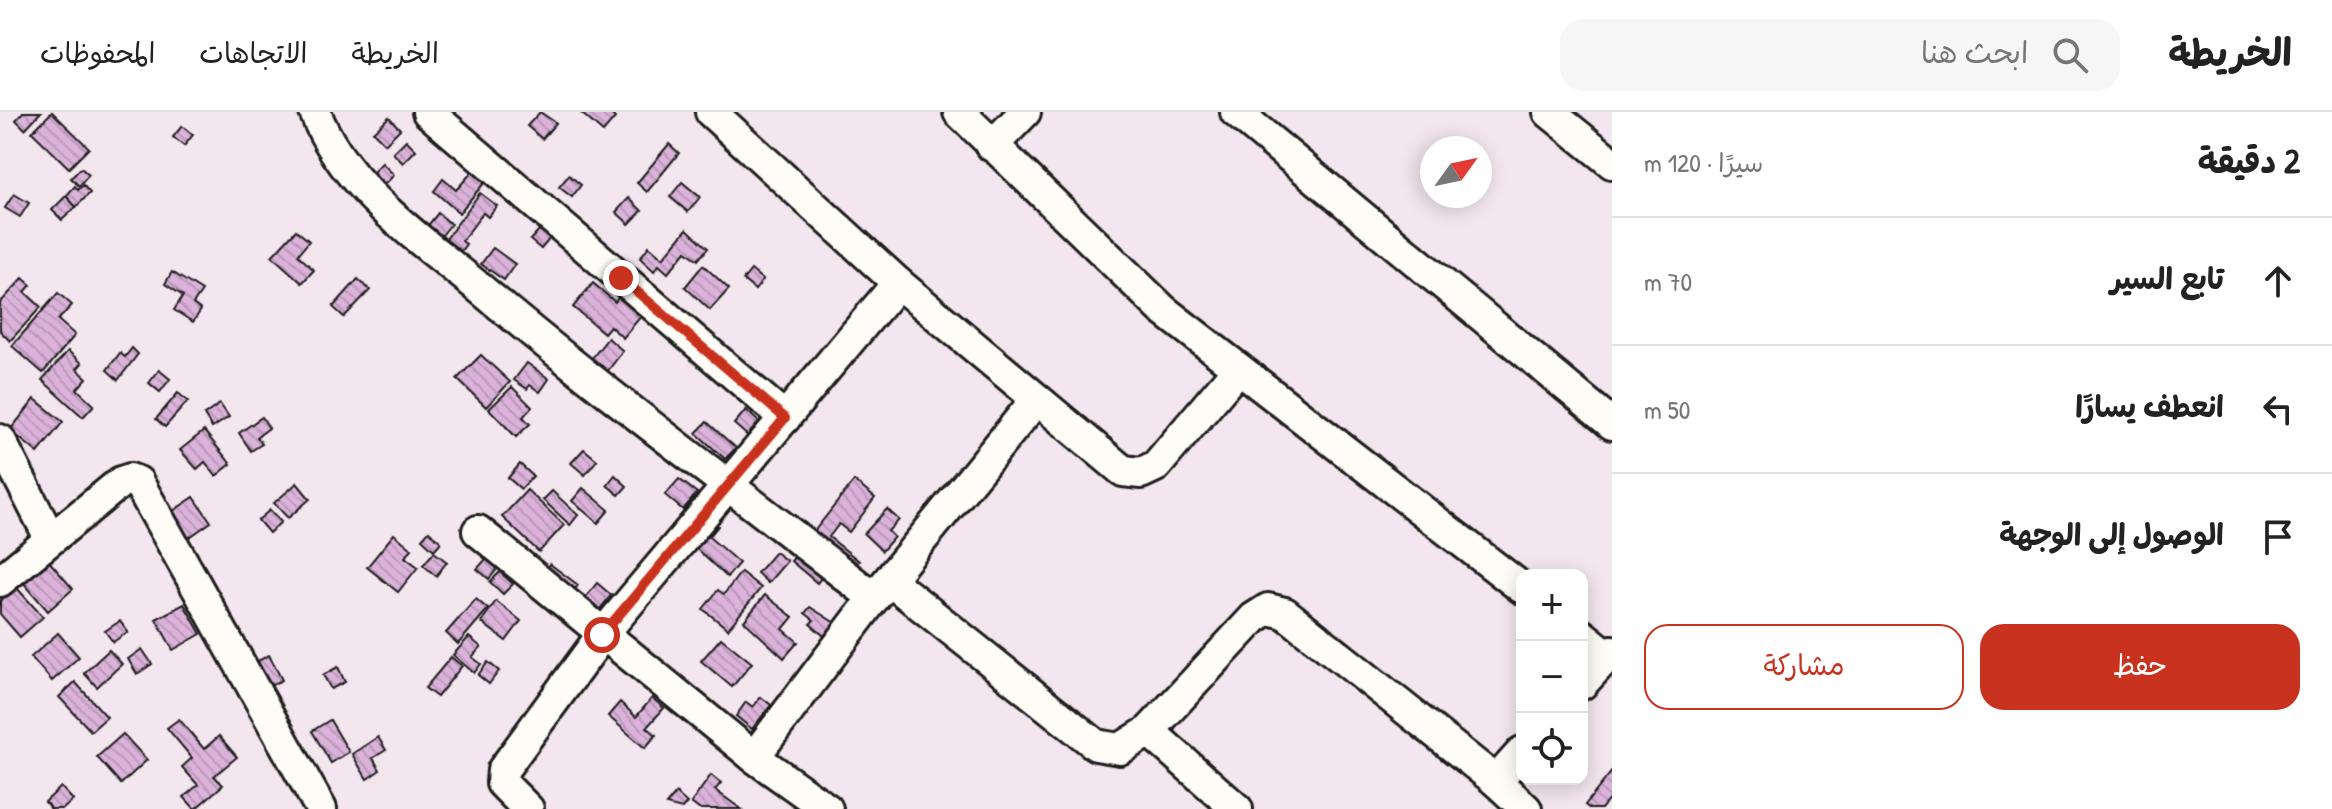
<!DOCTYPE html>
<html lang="ar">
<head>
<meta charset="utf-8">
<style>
	body { margin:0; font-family:"Patrick Hand","Playpen Sans Arabic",sans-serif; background:#f6f6f6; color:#222; direction:rtl }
	.controls { position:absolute; right:24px; bottom:24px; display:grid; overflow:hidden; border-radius:16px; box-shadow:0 4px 20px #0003 }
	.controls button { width:72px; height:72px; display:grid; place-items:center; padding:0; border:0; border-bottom:2px solid #e0e0e0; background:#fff; color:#222; font:40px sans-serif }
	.compass { position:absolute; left:1420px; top:24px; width:72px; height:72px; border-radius:50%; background:#fff; box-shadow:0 4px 20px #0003; rotate:57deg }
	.stop { position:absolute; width:24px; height:24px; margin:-18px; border:6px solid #c8321e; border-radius:50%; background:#fff }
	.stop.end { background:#c8321e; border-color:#fff; box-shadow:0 2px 8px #0008 }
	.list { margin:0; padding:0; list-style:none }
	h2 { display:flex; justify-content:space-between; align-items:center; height:104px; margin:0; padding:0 32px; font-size:34px }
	h2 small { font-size:26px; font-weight:400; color:#767676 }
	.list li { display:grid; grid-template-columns:52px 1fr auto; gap:24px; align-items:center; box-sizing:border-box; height:128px; padding:0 32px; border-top:2px solid #e0e0e0 }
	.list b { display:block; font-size:30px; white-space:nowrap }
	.list em { font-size:26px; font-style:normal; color:#767676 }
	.actions { display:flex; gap:16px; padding:24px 32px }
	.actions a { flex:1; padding:18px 0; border:2px solid #c8321e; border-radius:24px; text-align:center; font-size:28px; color:#c8321e }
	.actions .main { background:#c8321e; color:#fff }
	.icon { flex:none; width:44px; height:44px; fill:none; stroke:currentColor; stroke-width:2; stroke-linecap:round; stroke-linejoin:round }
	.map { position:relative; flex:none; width:1612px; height:697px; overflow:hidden; direction:ltr }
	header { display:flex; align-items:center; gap:48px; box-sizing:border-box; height:112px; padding:0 40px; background:#fff; border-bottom:2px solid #e0e0e0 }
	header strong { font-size:38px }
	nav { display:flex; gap:44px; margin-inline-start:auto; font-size:28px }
	.search { width:560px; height:72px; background:#f6f6f6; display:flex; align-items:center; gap:20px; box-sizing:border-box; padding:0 28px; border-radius:24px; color:#767676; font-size:30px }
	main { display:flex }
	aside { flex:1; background:#fff }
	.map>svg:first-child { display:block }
</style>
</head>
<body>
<header>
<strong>الخريطة</strong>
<div class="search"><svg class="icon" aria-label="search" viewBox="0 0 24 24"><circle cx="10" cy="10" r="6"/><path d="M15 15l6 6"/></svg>ابحث هنا</div>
<nav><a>الخريطة</a><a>الاتجاهات</a><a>المحفوظات</a></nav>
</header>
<main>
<aside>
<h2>2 دقيقة<small>سيرًا · 120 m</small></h2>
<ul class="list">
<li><svg class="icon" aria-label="ahead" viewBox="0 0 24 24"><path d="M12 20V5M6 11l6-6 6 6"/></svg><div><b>تابع السير</b></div><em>70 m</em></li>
<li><svg class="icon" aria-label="left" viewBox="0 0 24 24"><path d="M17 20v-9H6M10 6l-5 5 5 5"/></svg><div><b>انعطف يسارًا</b></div><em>50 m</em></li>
<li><svg class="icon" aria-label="arrive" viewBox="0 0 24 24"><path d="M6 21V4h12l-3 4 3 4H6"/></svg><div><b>الوصول إلى الوجهة</b></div></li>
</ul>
<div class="actions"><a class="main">حفظ</a><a>مشاركة</a></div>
</aside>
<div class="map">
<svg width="1612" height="697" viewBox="0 0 1612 697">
	<defs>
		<pattern id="building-back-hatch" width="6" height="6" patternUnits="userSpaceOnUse" patternTransform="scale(2)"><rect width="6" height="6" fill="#dbb2da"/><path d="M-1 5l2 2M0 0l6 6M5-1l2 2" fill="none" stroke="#bb98ba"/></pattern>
	</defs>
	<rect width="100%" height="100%" fill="#f3e6ee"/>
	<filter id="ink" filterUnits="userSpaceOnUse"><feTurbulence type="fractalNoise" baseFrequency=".0125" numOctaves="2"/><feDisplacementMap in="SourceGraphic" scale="16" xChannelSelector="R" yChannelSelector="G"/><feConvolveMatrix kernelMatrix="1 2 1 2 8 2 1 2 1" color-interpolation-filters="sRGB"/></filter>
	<g filter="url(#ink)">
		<g fill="url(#building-back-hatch)" stroke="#1c1c1c" stroke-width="2">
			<polygon points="23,0 41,0 25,17 16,8"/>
			<polygon points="52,0 89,36 69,56 32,20"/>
			<polygon points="540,0 556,11 542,27 527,14"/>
			<polygon points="580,0 609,0 615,6 603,20"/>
			<polygon points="389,5 400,17 385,32 373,20"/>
			<polygon points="182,14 193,23 184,34 173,25"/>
			<polygon points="406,28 416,38 403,51 393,41"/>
			<polygon points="669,32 679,41 647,80 637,71"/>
			<polygon points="382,51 394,63 380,77 368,65"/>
			<polygon points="81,56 89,63 79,74 71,66"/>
			<polygon points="473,59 485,70 459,101 434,79 443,67 456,78"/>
			<polygon points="569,63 581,73 572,85 559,75"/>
			<polygon points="682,70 700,85 688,100 670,85"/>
			<polygon points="83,73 90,81 76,95 66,84 75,74 78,78"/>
			<polygon points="480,81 497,94 488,105 483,101 462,129 466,132 458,143 443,131"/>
			<polygon points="14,82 29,91 20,105 5,96"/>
			<polygon points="66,84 76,95 62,108 52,98"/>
			<polygon points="629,86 642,99 629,112 616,100"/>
			<polygon points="438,101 451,112 439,127 425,117"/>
			<polygon points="541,116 551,125 541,137 530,128"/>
			<polygon points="687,117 708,136 698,148 686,139 668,161 659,153 654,159 640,146 649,134 663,146"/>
			<polygon points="296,118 309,129 298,143 314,158 302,171 272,144"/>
			<polygon points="493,136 515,152 504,168 481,152"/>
			<polygon points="703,153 729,177 710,198 685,175"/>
			<polygon points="751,158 763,168 755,178 743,168"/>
			<polygon points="172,160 202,179 193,192 201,198 193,210 174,198 183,184 165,172"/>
			<polygon points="23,166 31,173 25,180 41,195 10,229 0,219 0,191"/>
			<polygon points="358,167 370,178 344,205 333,195"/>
			<polygon points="593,171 615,190 619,184 642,203 623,226 610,214 604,221 573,195"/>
			<polygon points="58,181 72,193 58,208 75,223 43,261 12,234"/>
			<polygon points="608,226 623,239 600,269 584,256"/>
			<polygon points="132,236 138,242 118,268 107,258 120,241 125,245"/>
			<polygon points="68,239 82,251 77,257 87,266 77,277 94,293 83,305 42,268"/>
			<polygon points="481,243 510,270 486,295 457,267"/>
			<polygon points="527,251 549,267 540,280 530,273 527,277 514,268"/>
			<polygon points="159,258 170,267 160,280 149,271"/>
			<polygon points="512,275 532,295 523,305 530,312 516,325 489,297"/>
			<polygon points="178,281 188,289 165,315 156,307"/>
			<polygon points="35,287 63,310 38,341 10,318"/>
			<polygon points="220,292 229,305 212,316 204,303"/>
			<polygon points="746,298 761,312 750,326 734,312"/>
			<polygon points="262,305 269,316 257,325 262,332 251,339 239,321"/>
			<polygon points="707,310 736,336 725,347 696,321"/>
			<polygon points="204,319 231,352 216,364 205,350 197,357 180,338"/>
			<polygon points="584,337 597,348 585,363 571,351"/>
			<polygon points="520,352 533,364 521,377 508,366"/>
			<polygon points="615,363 627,374 619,383 607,373"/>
			<polygon points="679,367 697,381 683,398 665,383"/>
			<polygon points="854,369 875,386 849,420 839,412 829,425 859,449 850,461 808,427"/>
			<polygon points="297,371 310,387 288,406 274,391"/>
			<polygon points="583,376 609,398 598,411 572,389"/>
			<polygon points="527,378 564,413 539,440 502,405"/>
			<polygon points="552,379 578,403 570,413 543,388"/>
			<polygon points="194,385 211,410 184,429 167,403"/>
			<polygon points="887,397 899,408 888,419 894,425 882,439 864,422"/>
			<polygon points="270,398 281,410 269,421 258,408"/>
			<polygon points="711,409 718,414 709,425 739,451 727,465 691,432"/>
			<polygon points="429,419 441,430 434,438 422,427"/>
			<polygon points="394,422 412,437 405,445 418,455 398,480 367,455"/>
			<polygon points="804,433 830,455 817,471 791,449"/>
			<polygon points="434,440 447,450 436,464 423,453"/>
			<polygon points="775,440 787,449 768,471 757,461"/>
			<polygon points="486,447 498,456 489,467 477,457"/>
			<polygon points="48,448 73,477 48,499 23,470"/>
			<polygon points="550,452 578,473 569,486 540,465"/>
			<polygon points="500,460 513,472 503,482 490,470"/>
			<polygon points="741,460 761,476 728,517 703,497 718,478 724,482"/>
			<polygon points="597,471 611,483 593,506 579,494"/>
			<polygon points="16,475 43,505 20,525 0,502 0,489"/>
			<polygon points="765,483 793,505 783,517 798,530 784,546 744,509"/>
			<polygon points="476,487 488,497 458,532 446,521"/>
			<polygon points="496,489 521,509 506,529 481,510"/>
			<polygon points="184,492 201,522 173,538 156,507"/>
			<polygon points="810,495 835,511 824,524 810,512 814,508 805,501"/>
			<polygon points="120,509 128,520 113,530 105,519"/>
			<polygon points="58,521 79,545 52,569 31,545"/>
			<polygon points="469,525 481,535 472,545 481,552 474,561 453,543"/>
			<polygon points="721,526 752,551 732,575 701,549"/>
			<polygon points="142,537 152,552 137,562 128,547"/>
			<polygon points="109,538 122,552 97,575 84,561"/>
			<polygon points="269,543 282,568 266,576 254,551"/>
			<polygon points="451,545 462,554 437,585 425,576"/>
			<polygon points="488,550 499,559 489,572 478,563"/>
			<polygon points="338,555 345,570 331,577 323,563"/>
			<polygon points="75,570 107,605 91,619 59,585"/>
			<polygon points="761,585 771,593 752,617 736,604 746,590 753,595"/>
			<polygon points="652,586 664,596 647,615 656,623 645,636 608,604 620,590 636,605"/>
			<polygon points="179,607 204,637 219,624 237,645 214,664 223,673 195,697 184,685 198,673 182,655 192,646 167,616"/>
			<polygon points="330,608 349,640 331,651 312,619"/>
			<polygon points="123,622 147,648 121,672 97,645"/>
			<polygon points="378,625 386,638 373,646 380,658 367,667 352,642"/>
			<polygon points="1612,659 1612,684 1601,697 1590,697 1585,693"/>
			<polygon points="711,663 721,671 715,678 741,697 699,697 691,691"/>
			<polygon points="61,675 73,688 63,697 51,697 45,690"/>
			<polygon points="676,681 687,691 682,697 666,693"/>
		</g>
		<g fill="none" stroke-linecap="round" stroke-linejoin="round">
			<g stroke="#1c1c1c" stroke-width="36">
				<g id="street">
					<path d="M315,0c29,77 107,128 168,179 127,107 261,205 391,307"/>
					<polyline points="428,0 785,306"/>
					<polyline points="711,0 898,171 1123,359 1141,361 1156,354 1238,257"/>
					<polyline points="959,0 1163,198 1522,476"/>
					<polyline points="1236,0 1612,312"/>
					<polyline points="1549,0 1612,51"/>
					<polyline points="992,34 1025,0"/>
					<polyline points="0,328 50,426"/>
					<polyline points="478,419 754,645 827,697"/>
					<polyline points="889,468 1096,633 1120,637 1149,619 1254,506 1268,497 1285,501 1496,669 1526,697"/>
					<polyline points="0,469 121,370 130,367 138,370 321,697"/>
					<polyline points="1582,523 1608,544"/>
					<polyline points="1582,572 1612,539"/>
					<polyline points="1149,619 1237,697"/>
					<polyline points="754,645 874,486 1036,288"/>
					<polyline points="1496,669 1522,640"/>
					<polyline points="528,697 502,671 503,658 602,523 898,171"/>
				</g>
			</g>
			<use href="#street" stroke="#fdfcf7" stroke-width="30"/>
		</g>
	</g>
	<g fill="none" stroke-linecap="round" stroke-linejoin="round" filter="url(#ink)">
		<polyline stroke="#c8321e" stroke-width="10" points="602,523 785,306 621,166"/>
	</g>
</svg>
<div class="controls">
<button>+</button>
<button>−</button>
<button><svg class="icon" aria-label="locate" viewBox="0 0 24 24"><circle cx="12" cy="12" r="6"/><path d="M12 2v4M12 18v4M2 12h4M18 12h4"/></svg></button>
</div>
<svg class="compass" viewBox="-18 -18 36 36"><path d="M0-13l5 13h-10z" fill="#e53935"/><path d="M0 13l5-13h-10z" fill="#767676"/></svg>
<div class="stop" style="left:602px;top:523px"></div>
<div class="stop end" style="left:621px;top:166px"></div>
</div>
</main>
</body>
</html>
